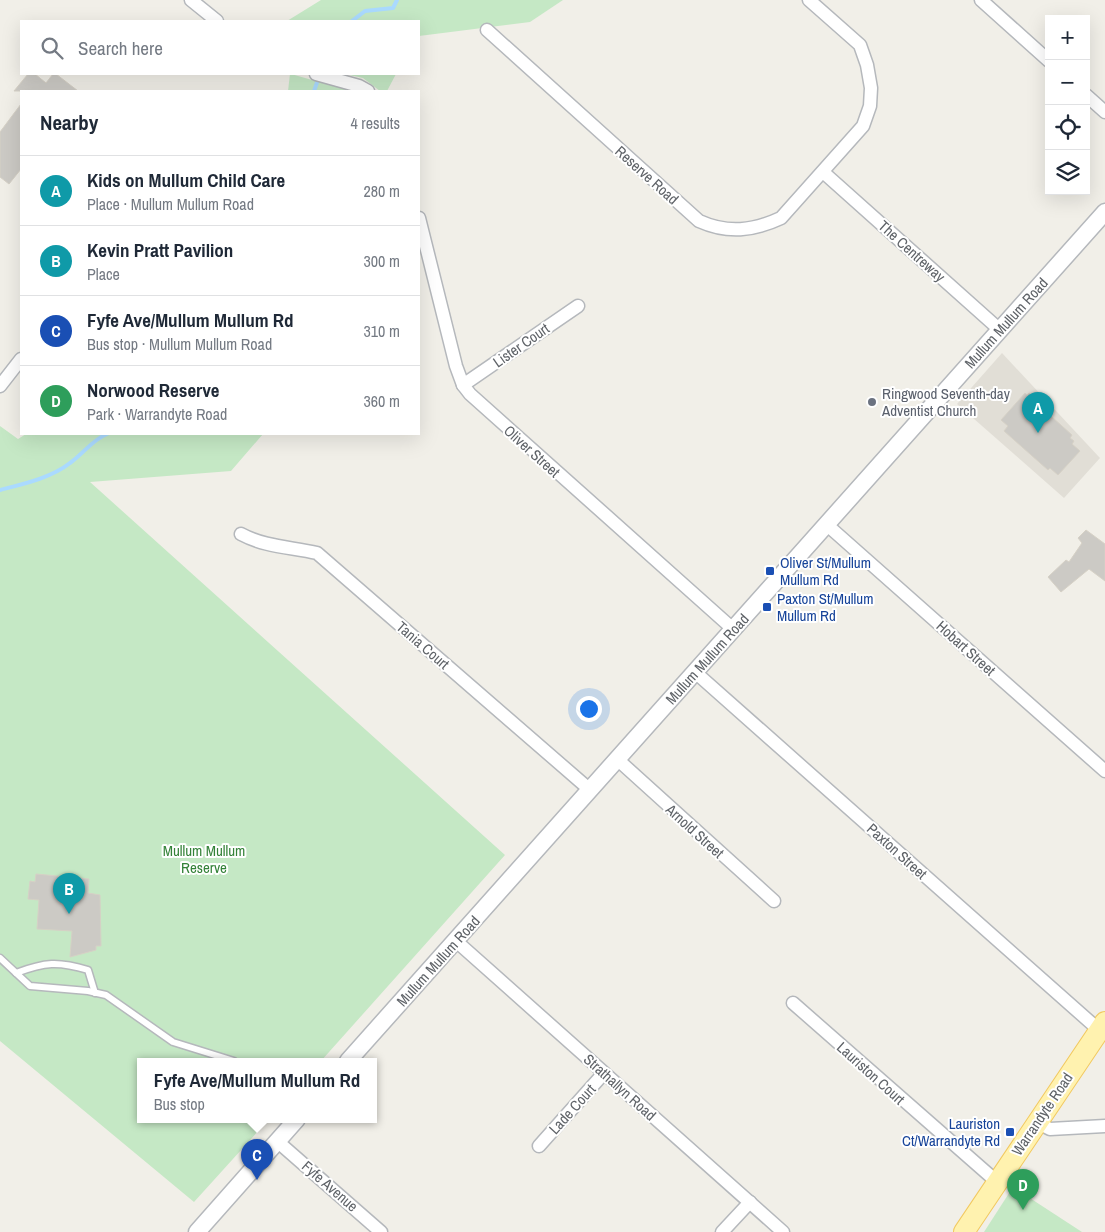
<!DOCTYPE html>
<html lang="en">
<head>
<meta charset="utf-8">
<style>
	body { margin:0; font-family:"Archivo Narrow",sans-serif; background:#f6f6f7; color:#1f2937 }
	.controls { position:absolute; right:15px; top:15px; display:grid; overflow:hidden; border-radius:0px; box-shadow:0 5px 20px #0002 }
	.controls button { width:45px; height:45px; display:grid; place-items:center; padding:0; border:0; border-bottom:1px solid #e0e1e3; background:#fff; color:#1f2937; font:25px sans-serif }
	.you { position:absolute; left:588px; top:708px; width:18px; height:18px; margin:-12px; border:4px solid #fff; border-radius:50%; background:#1a73e8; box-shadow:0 0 0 8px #1a73e833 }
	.badge { display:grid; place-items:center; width:32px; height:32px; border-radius:50%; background:#0b8043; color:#fff; font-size:16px; font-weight:700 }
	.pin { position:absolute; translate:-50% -41px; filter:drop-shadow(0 1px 2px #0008) }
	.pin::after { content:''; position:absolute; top:26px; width:18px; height:15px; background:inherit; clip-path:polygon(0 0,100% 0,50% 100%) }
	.popup { position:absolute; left:137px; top:1058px; width:240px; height:65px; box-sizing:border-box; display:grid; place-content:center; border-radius:0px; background:#fff; filter:drop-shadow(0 1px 4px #0005); font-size:16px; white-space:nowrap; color:#747a83 }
	.popup b { font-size:19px; color:#1f2937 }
	.popup::after { content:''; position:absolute; left:50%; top:100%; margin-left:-10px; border:10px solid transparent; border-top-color:#fff }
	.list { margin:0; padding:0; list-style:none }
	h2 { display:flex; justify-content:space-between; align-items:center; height:65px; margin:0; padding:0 20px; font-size:21px }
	h2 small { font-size:16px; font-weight:400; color:#747a83 }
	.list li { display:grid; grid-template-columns:32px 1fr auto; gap:15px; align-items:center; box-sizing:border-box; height:70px; padding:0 20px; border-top:1px solid #e0e1e3 }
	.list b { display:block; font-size:19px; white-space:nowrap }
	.list p { margin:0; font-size:16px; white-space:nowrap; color:#747a83 }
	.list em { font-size:16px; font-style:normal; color:#747a83 }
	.icon { flex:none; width:28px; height:28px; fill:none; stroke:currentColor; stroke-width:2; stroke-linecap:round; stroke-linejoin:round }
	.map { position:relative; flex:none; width:1105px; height:1232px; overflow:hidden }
	.search { position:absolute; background:#fff; box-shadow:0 5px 20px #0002; left:20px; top:20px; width:400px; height:55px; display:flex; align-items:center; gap:12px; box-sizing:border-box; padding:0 18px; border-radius:0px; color:#747a83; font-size:19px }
	.panel { position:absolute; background:#fff; box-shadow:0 5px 20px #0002; left:20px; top:90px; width:400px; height:345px; border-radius:0px }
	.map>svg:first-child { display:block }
</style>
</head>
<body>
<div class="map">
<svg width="1105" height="1232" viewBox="0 0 1105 1232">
	<rect width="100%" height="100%" fill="#f1efe8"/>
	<polygon fill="#e1ded6" points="1002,353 1100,458 1064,498 957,404"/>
	<g fill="#c5e8c5">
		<polygon points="321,0 563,0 530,22 419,36 419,21 287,21"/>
		<polygon points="290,74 291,74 351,91 288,91"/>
		<polygon points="345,74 396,74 387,91 380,91 363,78"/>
		<polygon points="0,426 18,439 26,434 263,434 231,471 90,482 505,855 321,1061 141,1061 141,1119 269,1119 194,1202 0,1041"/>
		<polygon points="1013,1187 1082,1232 984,1232"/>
	</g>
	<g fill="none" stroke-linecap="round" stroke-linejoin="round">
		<g stroke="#aadaff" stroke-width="4">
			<polyline points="352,21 365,11 393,8 397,0"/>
			<polyline points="314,91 319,77"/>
			<path d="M0,490c23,-6 51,-12 70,-27 13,-9 22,-23 37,-29"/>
		</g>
	</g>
	<g fill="#cccac5" stroke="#d6d1c6">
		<polygon points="28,74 35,74 46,83 53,74 56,74 78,91 14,91"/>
		<polygon points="21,104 21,169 9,184 0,177 0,132"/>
		<polygon points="1025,393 1027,395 1029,393 1044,406 1042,408 1072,435 1070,438 1074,441 1072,444 1080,451 1058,475 1050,468 1048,470 1004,431 1008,426 1001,420"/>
		<polygon points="1086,530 1105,544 1105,581 1089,569 1061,592 1048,577 1066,560 1069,562 1082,543 1078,538"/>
		<polygon points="36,874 89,879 88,893 100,895 101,946 96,946 96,950 70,957 72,931 37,929 39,900 28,899 30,881 35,882"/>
	</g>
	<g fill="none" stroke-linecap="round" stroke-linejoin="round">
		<g stroke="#b5b8bc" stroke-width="9">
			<g id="service">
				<polyline points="0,958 30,986 88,991 106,995 173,1042 234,1061"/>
				<path d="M16,973c29,-11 42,-12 72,-3l7,23"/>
			</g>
		</g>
		<g stroke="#b5b8bc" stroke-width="15">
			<g id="minor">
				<polyline points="191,0 217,21"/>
				<polyline points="981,0 1049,61"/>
				<path d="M487,30l212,191c29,13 54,10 82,-3l82,-92 7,-20 1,-18 -4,-23 -7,-20 -51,-45"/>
				<polyline points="316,74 359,86 368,91"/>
				<polyline points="1086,95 1105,112"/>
				<polyline points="823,172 1000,330"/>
				<polyline points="419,218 456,366 463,385 470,394 733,629"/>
				<polyline points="463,385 578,306"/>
				<polyline points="0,386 21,359"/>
				<polyline points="826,524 1105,771"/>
				<path d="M241,534c24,13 50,13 76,19l272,236"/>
				<polyline points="695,672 1099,1030"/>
				<polyline points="617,759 774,901"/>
				<polyline points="456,941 783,1232"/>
				<polyline points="793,1003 996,1181"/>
				<polyline points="1036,1122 1050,1129 1105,1126"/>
				<polyline points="277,1141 381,1232"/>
				<polyline points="539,1146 604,1073"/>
				<polyline points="722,1232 750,1202"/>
			</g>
		</g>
		<g stroke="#b5b8bc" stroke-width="19">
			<g id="tertiary">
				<polyline points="348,1061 1105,212"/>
				<polyline points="197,1232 297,1119"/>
			</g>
		</g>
		<g stroke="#f2c960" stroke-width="22">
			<polyline id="primary" points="964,1232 1105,1022"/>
		</g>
		<use href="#service" stroke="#fff" stroke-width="6"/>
		<use href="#minor" stroke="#fff" stroke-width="12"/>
		<use href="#tertiary" stroke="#fff" stroke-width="16"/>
		<use href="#primary" stroke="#fff2af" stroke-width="20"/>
	</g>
	<circle fill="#6b7280" stroke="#fff" stroke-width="2" cx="872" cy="402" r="5"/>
	<g fill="#1a4fb4" stroke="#fff" stroke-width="2">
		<rect x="765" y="566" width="10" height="10" rx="2.5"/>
		<rect x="762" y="602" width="10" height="10" rx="2.5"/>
		<rect x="1005" y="1127" width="10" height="10" rx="2.5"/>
	</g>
	<g text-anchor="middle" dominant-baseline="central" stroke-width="4" stroke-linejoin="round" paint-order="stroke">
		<g font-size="15" fill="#5f6368" stroke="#fff">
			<text transform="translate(647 175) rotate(42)">Reserve Road</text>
			<text transform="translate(912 251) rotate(42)">The Centreway</text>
			<text transform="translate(1006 323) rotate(-48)">Mullum Mullum Road</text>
			<text transform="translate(521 345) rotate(-35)">Lister Court</text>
			<text transform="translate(532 451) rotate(42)">Oliver Street</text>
			<text transform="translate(423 645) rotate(41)">Tania Court</text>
			<text transform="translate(966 648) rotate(42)">Hobart Street</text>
			<text transform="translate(707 659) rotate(-48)">Mullum Mullum Road</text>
			<text transform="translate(695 831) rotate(42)">Arnold Street</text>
			<text transform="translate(897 851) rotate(42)">Paxton Street</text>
			<text transform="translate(438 961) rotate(-48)">Mullum Mullum Road</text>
			<text transform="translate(871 1073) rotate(42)">Lauriston Court</text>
			<text transform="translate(620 1087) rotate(42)">Strathallyn Road</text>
			<text transform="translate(572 1109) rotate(-48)">Lade Court</text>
			<text transform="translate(1042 1114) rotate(-56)">Warrandyte Road</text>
			<text transform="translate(330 1186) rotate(41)">Fyfe Avenue</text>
		</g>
		<g font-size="15" fill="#5b616d" stroke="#fff" text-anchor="start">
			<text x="882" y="393">Ringwood Seventh-day<tspan x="882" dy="17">Adventist Church</tspan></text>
		</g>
		<g font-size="15" fill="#164399" stroke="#fff" text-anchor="start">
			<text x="780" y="562">Oliver St/Mullum<tspan x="780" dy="17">Mullum Rd</tspan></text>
			<text x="777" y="598">Paxton St/Mullum<tspan x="777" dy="17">Mullum Rd</tspan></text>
			<text x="1000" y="1123" text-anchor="end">Lauriston<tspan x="1000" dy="17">Ct/Warrandyte Rd</tspan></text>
		</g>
		<g font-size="15" fill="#348238" stroke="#fff">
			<text x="204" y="850">Mullum Mullum<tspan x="204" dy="17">Reserve</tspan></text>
		</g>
	</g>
</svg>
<div class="controls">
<button>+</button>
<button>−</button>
<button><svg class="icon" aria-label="locate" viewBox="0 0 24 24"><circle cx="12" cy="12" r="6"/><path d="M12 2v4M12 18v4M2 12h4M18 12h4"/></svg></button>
<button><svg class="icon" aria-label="layers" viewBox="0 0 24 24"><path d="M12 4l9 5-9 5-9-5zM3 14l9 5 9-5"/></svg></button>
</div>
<div class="you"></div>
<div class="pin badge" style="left:1038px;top:433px;background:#0f9aa8">A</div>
<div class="pin badge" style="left:69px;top:914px;background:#0f9aa8">B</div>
<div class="pin badge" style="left:257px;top:1180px;background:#1a4fb4">C</div>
<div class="popup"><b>Fyfe Ave/Mullum Mullum Rd</b>Bus stop</div>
<div class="pin badge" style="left:1023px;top:1210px;background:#2e9e5b">D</div>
<div class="search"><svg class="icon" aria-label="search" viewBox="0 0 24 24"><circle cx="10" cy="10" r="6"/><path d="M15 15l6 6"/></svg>Search here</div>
<section class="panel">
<h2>Nearby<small>4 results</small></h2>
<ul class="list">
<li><span class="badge" style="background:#0f9aa8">A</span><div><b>Kids on Mullum Child Care</b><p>Place · Mullum Mullum Road</p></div><em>280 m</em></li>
<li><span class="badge" style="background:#0f9aa8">B</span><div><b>Kevin Pratt Pavilion</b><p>Place</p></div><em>300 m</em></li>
<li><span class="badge" style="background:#1a4fb4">C</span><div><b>Fyfe Ave/Mullum Mullum Rd</b><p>Bus stop · Mullum Mullum Road</p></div><em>310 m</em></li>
<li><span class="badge" style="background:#2e9e5b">D</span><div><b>Norwood Reserve</b><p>Park · Warrandyte Road</p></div><em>360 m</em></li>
</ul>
</section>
</div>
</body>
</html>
